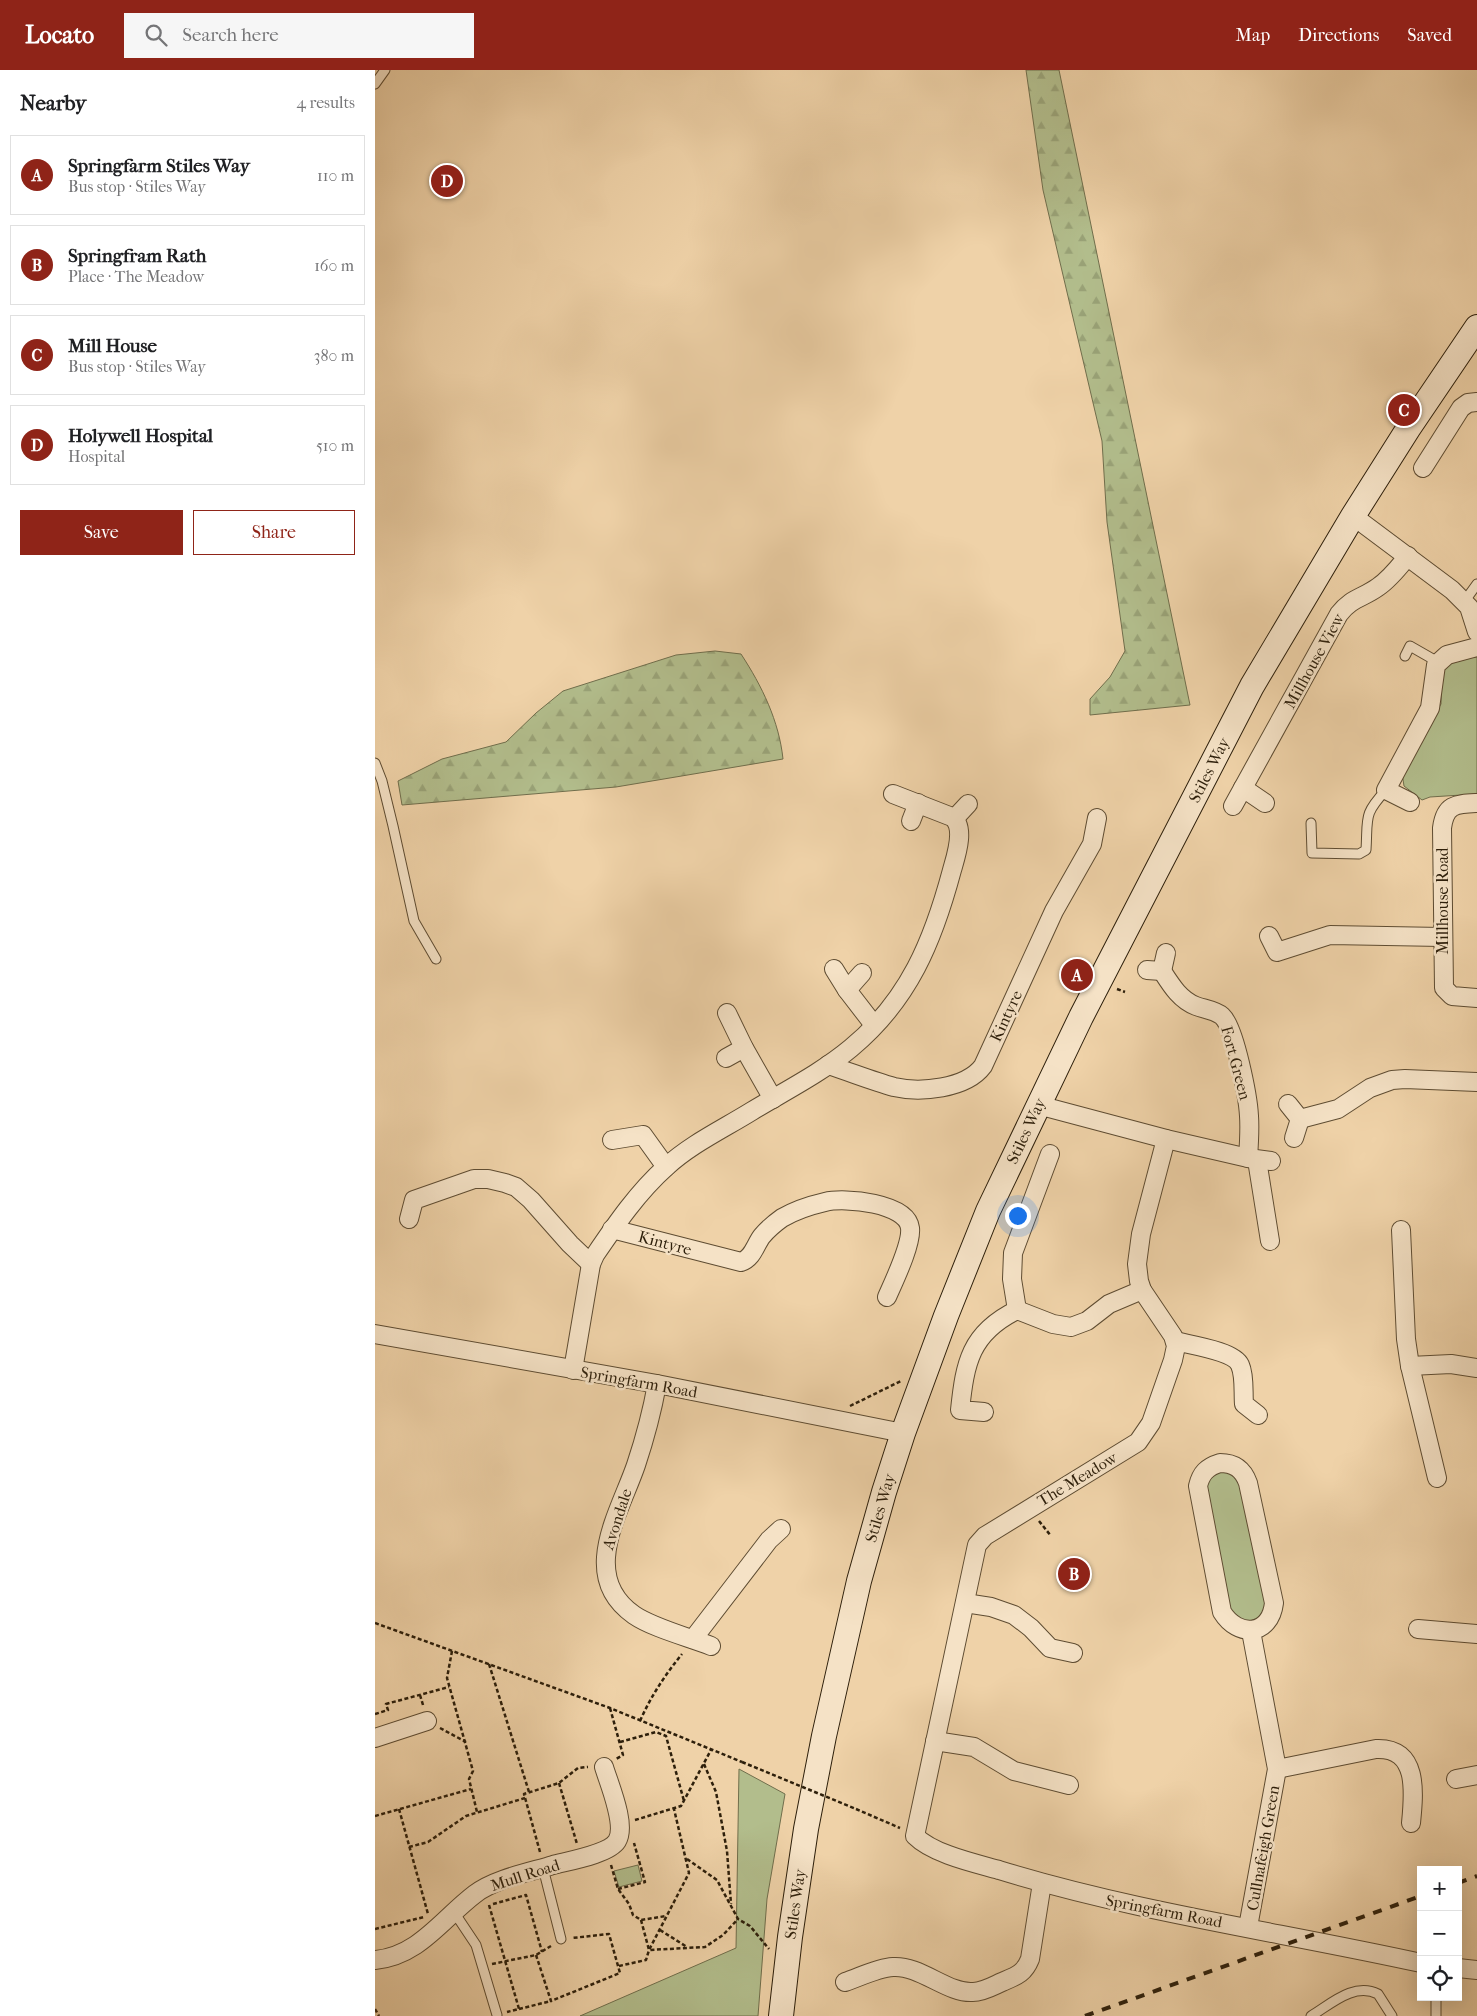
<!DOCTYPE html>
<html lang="en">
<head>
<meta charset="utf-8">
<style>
	body { margin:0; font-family:"IM FELL French Canon",serif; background:#f6f6f6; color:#202124 }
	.controls { position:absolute; right:15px; bottom:15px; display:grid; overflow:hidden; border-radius:0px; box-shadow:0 5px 20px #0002 }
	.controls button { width:45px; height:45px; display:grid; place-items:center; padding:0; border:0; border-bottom:1px solid #e0e0e0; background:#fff; color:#202124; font:25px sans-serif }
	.you { position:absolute; left:642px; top:1145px; width:18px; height:18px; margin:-12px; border:4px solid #fff; border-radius:50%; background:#1a73e8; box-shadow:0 0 0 8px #1a73e833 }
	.badge { display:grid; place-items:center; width:32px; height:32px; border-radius:50%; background:#8f2418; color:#fff; font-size:16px; font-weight:700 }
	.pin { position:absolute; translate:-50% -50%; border:2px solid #fff; box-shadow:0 1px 5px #0006 }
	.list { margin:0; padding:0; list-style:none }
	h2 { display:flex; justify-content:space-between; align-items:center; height:65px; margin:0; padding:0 20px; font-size:21px }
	h2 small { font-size:16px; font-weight:400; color:#757577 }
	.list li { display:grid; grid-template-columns:32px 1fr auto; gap:15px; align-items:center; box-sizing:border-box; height:80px; margin:0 10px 10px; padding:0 10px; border:1px solid #e0e0e0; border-radius:0px }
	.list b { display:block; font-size:19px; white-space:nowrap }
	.list p { margin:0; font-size:16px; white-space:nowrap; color:#757577 }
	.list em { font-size:16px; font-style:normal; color:#757577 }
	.actions { display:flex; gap:10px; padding:15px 20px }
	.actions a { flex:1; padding:11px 0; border:1px solid #8f2418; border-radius:0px; text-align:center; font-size:18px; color:#8f2418 }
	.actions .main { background:#8f2418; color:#fff }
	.icon { flex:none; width:28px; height:28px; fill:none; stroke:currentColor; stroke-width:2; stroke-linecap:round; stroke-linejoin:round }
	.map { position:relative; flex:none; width:1102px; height:1946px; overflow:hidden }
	header { display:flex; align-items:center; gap:30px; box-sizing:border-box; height:70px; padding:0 25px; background:#8f2418; color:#fff }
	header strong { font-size:24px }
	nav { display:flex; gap:28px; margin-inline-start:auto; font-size:18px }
	.search { width:350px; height:45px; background:#f6f6f6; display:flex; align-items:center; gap:12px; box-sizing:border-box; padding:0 18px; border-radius:0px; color:#757577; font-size:19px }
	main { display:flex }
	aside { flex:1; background:#fff }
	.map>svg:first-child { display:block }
</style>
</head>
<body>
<header>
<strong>Locato</strong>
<div class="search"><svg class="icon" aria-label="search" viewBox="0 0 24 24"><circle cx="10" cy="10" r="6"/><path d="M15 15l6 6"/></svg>Search here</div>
<nav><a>Map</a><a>Directions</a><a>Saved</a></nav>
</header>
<main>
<aside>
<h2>Nearby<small>4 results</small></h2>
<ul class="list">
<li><span class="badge">A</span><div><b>Springfarm Stiles Way</b><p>Bus stop · Stiles Way</p></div><em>110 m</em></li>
<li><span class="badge">B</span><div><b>Springfram Rath</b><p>Place · The Meadow</p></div><em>160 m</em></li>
<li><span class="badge">C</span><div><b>Mill House</b><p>Bus stop · Stiles Way</p></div><em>380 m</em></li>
<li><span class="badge">D</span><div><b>Holywell Hospital</b><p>Hospital</p></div><em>510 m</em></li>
</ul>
<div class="actions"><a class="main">Save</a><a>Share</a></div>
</aside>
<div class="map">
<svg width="1102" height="1946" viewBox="0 0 1102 1946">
	<defs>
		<pattern id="forest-firs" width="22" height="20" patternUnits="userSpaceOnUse" patternTransform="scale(1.25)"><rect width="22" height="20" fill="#b2bd8c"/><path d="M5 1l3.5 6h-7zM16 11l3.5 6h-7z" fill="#99a277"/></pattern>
	</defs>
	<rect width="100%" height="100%" fill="#efd2a8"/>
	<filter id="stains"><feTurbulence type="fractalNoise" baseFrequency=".004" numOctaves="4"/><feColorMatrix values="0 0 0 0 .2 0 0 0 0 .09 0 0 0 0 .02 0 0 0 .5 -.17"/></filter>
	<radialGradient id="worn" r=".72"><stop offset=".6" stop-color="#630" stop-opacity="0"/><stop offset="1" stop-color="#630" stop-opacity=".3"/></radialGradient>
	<g fill="#b2bd8c" stroke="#706e4c">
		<polygon points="1102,587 1102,724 1055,727 1047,730 1029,716 1027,703 1066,634 1067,597 1075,590"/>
		<path d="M843,1399l21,5 28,130c-9,15 -9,17 -27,17l-12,-10 -22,-129z"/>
		<polygon points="364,1699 410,1724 392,1829 383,1946 205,1946 361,1878"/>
		<polygon points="263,1795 267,1811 244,1817 239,1801"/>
	</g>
	<g fill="url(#forest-firs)" stroke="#706e4c">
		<polygon points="651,0 684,0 815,635 715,645 715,629 735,607 750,581 732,452 727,371 668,120"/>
		<path d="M340,581l26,3c21,32 38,67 42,105l-167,28 -214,18 -4,-24 44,-22 64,-17 30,-29 27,-22 113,-36z"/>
	</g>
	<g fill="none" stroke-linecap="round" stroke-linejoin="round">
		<g stroke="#5e4c32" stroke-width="11">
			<g id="lane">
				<polyline points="0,14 10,0"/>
				<polyline points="1089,532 1102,514"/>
				<polyline points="1030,586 1035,576 1063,592"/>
				<polyline points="0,693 7,711 18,756 39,851 61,889"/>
				<path d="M936,753l1,30 47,1 7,-4c2,-33 -3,-35 20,-60"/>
				<polyline points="168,1798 186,1869"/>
				<polyline points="79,1842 101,1875 122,1945"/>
				<polyline points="1061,1927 1061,1946"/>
				<path d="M936,1946c20,-12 43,-34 67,-22l14,22"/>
			</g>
		</g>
		<g stroke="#5e4c32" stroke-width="20">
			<g id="street">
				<polyline points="1048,398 1086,338 1093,333 1102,332"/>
				<polyline points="978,446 1077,520 1094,537 1102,562"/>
				<polyline points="868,718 890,733"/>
				<polyline points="1035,732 1011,720 1055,638 1061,595 1072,585 1102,577"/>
				<path d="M1102,733c-21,1 -32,1 -35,25l2,160 8,8 25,2"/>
				<path d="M858,736l106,-192c12,-16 24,-16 39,-27 12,-8 21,-20 30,-31"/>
				<polyline points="580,748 593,734"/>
				<polyline points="536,751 543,733"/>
				<polyline points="894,866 902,882 955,865 1067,867"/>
				<polyline points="459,899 472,920 499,955"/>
				<polyline points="772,900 787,901 791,883"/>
				<path d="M787,901c9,14 18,29 34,35 8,3 19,4 26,10 13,12 26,81 27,100 1,14 0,28 -1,42"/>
				<polyline points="472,920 487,903"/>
				<polyline points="352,943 369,978 398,1029"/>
				<polyline points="351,988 369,978"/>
				<path d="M453,995c22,7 44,16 66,22 26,6 72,2 89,-21l71,-155 38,-67 5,-26"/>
				<polyline points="913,1034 925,1049 919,1068"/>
				<polyline points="663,1035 791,1069 873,1088 896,1091"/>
				<polyline points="925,1049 963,1039 995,1018 1017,1010 1030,1009 1102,1012"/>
				<path d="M791,1069l-25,95 -4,30 2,17 3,9 31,46 3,10 -3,14 -22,63 -13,19 -153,94 -8,9 -62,291c18,18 59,27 84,34 137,42 281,62 422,93"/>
				<polyline points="237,1070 268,1065 291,1097"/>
				<polyline points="882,1090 895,1171"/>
				<polyline points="34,1149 39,1130 99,1109 113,1109 130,1113 141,1117 156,1130 195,1174 216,1194"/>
				<path d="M237,1159l129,33c12,-4 14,-17 21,-26 5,-6 13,-13 20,-18 12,-7 30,-13 43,-16 20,-5 82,1 85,26 2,16 -16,53 -23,69"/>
				<polyline points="1026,1160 1031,1269 1035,1296 1062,1408"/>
				<polyline points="642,1240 637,1209 638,1183 675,1084"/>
				<polyline points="0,1264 282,1314 528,1363"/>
				<path d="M800,1271c15,4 59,10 65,24 5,11 3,27 4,39l14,11"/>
				<polyline points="1035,1296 1076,1294 1102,1298"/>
				<path d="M198,1300l18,-106 4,-9c21,-31 43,-63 71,-88 25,-23 57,-38 86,-56 33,-20 69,-38 99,-63 58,-48 82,-107 101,-178 4,-14 14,-43 0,-53l-59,-23"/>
				<path d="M282,1314c-5,28 -12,54 -21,81 -16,47 -58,111 -2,150 19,13 54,22 77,31"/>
				<path d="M609,1342l-24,-2c5,-47 10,-77 57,-100l36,14 18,3 16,-6 22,-17 33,-14"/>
				<path d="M845,1393c14,0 23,6 28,20l26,120c-4,33 -36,35 -52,9l-24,-126c3,-13 9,-19 22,-23z"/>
				<polyline points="590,1533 616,1537 639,1545 656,1558 675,1578 698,1583"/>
				<polyline points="1043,1559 1102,1564"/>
				<polyline points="318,1569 394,1470 406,1459"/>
				<polyline points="0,1668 52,1651"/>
				<polyline points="560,1671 599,1677 639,1701 694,1715"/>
				<path d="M902,1699l99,-20c43,-2 38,44 35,74"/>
				<polyline points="1081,1709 1102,1705"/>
				<polyline points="873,1857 902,1699 876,1561"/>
				<path d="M0,1890c44,-4 67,-41 100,-66 19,-15 55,-22 78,-29 15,-4 56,-11 64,-24 10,-16 -8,-57 -13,-74"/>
				<polyline points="1083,1898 1102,1900"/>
				<path d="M470,1912c15,-5 32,-14 48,-15 27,-2 55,27 80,25 10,0 20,-6 29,-10 14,-6 22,-8 28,-23l12,-76"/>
			</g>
		</g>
		<g stroke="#2d1f0b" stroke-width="26">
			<polyline id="secondary" points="406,1946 415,1867 431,1759 449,1666 484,1511 509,1422 528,1363 571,1246 613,1141 706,947 877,616 978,446 1033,359 1102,257"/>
		</g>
		<g stroke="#2d1f0b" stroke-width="2.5" stroke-dasharray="4 2.5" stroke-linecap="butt">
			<polyline points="742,919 750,922"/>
			<polyline points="475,1336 526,1311"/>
			<polyline points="664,1451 676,1466"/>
			<polyline points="0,1553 235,1638 367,1692"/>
			<polyline points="77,1581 72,1608 98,1701 94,1709 102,1742"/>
			<polyline points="114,1594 154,1722"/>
			<polyline points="45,1625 48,1635"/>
			<polyline points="235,1638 248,1685 241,1689"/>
			<polyline points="0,1644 13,1640 11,1634 74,1617"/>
			<path d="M265,1651c11,-25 25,-46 42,-67"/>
			<polyline points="65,1658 91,1672"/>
			<polyline points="245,1672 281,1662 291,1666 309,1731"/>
			<polyline points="329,1694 341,1722 352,1781 356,1834"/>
			<polyline points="184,1713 202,1774"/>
			<polyline points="24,1739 53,1844"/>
			<polyline points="481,1739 525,1758"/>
			<polyline points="0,1746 96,1719"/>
			<polyline points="260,1750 306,1736 336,1680"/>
			<polyline points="34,1777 53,1772 91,1746 150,1728"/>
			<polyline points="165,1782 149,1724 184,1713 203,1698 213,1697"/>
			<polyline points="312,1789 342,1810 363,1849 375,1856 394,1879"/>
			<polyline points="236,1795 243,1819 254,1834 258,1845 266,1850 291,1846"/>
			<polyline points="243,1819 270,1812 259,1773"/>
			<polyline points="118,1834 151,1825 167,1882"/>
			<polyline points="114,1835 144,1939 132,1942"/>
			<polyline points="266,1850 274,1880 330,1877 348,1865 363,1849"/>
			<polyline points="0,1859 49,1847"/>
			<polyline points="285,1860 312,1877"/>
			<polyline points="161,1885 176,1931 245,1903 234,1864 197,1868"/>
			<polyline points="117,1894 161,1885 176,1876"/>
			<polyline points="244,1896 271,1890 274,1880 314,1803 299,1739"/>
			<polyline points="0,1939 4,1946"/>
			<polyline points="144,1939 176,1931"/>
		</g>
		<use href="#lane" stroke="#f5e2c6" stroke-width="9"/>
		<use href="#street" stroke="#f5e2c6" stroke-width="18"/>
		<use href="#secondary" stroke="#f5e2c6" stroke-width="24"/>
		<g stroke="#2d1f0b" stroke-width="4" stroke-dasharray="9 9" stroke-linecap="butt">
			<polyline points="1083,1813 1102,1806"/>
			<polyline points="710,1946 1046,1826"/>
		</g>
		<polyline stroke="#2d1f0b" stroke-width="2.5" stroke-dasharray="4 2.5" stroke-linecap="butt" points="367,1692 481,1739"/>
	</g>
	<g text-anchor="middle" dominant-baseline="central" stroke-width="5" stroke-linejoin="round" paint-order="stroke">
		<g font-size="16" fill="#2d1f0b" stroke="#f5e2c6">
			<text transform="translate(939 591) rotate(-61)">Millhouse View</text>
			<text transform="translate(834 700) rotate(-63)">Stiles Way</text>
			<text transform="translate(1067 831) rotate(-90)">Millhouse Road</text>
			<text transform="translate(631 946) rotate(-65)">Kintyre</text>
			<text transform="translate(861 993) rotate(75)">Fort Green</text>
			<text transform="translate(651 1061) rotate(-65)">Stiles Way</text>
			<text transform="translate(290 1173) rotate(15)">Kintyre</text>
			<text transform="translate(264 1312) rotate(10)">Springfarm Road</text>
			<text transform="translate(702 1409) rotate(-31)">The Meadow</text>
			<text transform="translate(505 1438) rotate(-74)">Stiles Way</text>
			<text transform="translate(242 1449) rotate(-72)">Avondale</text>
			<text transform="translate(888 1778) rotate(-80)">Cullnafeigh Green</text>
			<text transform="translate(150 1805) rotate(-18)">Mull Road</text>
			<text transform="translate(420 1834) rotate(-82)">Stiles Way</text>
			<text transform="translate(789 1841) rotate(11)">Springfarm Road</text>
		</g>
	</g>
	<rect width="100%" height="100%" filter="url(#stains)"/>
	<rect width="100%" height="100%" fill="url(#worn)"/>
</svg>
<div class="controls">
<button>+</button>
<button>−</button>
<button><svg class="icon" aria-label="locate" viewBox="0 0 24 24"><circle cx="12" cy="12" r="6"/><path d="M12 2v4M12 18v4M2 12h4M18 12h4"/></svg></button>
</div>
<div class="you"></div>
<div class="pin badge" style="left:702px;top:905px">A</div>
<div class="pin badge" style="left:699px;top:1504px">B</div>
<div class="pin badge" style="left:1029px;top:340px">C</div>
<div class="pin badge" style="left:72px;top:111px">D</div>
</div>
</main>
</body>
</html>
